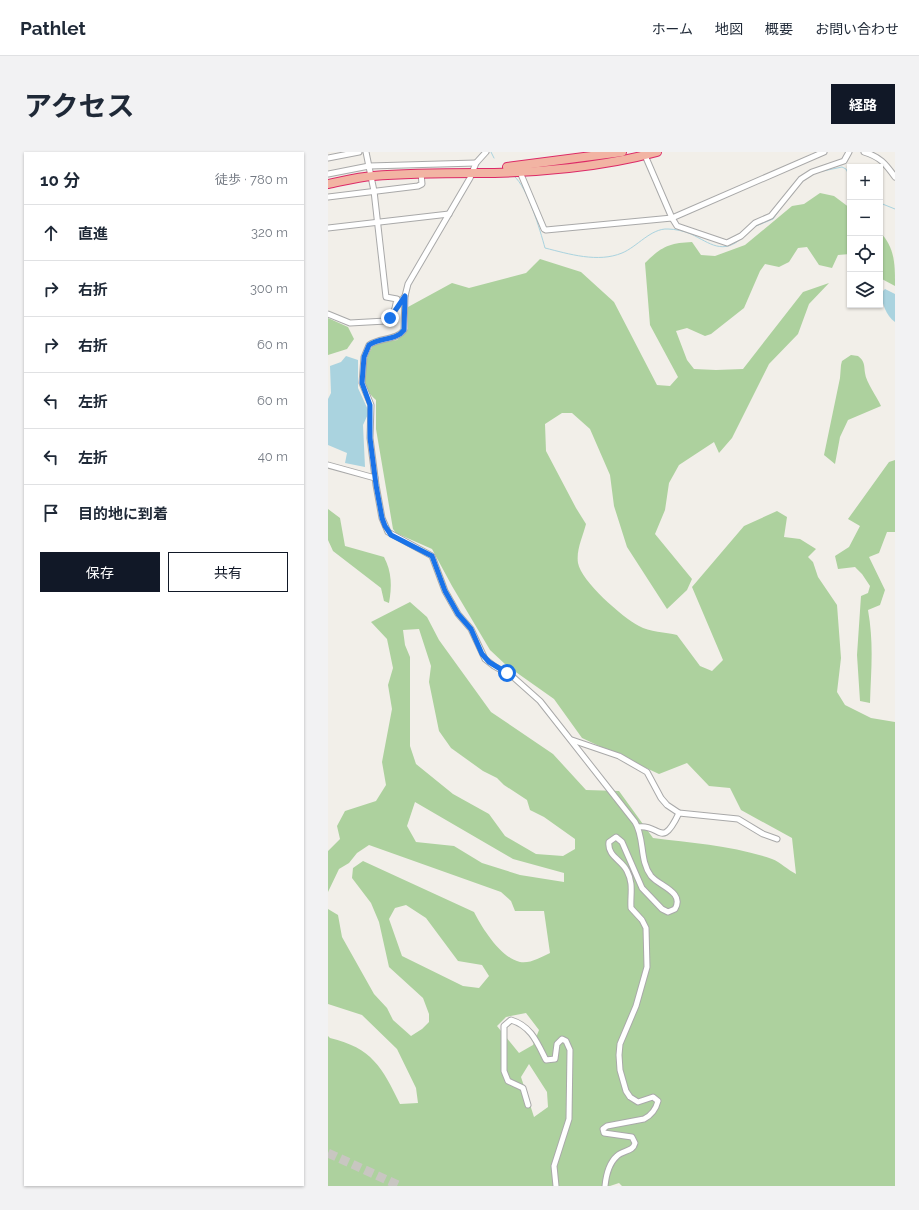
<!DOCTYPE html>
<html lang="ja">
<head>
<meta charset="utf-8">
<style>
	body { margin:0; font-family:Raleway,"Noto Sans JP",sans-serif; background:#f2f2f3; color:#1f2937 }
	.controls { position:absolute; right:12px; top:12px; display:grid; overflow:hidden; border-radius:0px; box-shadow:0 1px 3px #0004 }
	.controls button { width:36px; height:36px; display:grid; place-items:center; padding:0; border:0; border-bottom:1px solid #e0e1e3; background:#fff; color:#1f2937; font:20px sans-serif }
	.stop { position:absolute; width:12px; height:12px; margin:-9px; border:3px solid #1a73e8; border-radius:50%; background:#fff }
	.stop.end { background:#1a73e8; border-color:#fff; box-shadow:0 1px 4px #0008 }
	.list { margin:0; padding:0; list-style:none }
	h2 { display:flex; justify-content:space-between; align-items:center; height:52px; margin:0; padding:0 16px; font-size:17px }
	h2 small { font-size:13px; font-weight:400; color:#747a83 }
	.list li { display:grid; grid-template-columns:26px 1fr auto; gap:12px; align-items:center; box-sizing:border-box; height:56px; padding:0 16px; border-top:1px solid #e0e1e3 }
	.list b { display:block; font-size:15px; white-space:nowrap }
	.list em { font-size:13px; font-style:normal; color:#747a83 }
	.actions { display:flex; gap:8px; padding:12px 16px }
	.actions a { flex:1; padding:9px 0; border:1px solid #111827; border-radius:0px; text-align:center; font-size:14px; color:#111827 }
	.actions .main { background:#111827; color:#fff }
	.icon { flex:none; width:22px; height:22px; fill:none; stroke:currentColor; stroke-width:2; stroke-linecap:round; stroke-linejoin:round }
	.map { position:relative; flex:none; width:567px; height:1034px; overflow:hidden; border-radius:0px }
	header { display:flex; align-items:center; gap:24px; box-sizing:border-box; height:56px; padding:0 20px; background:#fff; border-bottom:1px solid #e0e1e3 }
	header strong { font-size:19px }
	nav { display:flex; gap:22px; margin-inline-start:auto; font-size:14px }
	.intro { display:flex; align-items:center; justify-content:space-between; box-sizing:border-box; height:96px; padding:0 24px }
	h1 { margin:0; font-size:28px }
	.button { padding:10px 18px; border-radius:0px; background:#111827; color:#fff; font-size:14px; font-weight:700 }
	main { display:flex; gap:24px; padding:0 24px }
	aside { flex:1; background:#fff; border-radius:0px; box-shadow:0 1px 3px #0004 }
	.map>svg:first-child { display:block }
</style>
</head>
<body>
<header>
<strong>Pathlet</strong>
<nav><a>ホーム</a><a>地図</a><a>概要</a><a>お問い合わせ</a></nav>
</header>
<div class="intro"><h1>アクセス</h1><a class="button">経路</a></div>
<main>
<aside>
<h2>10 分<small>徒歩 · 780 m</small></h2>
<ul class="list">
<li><svg class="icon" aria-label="ahead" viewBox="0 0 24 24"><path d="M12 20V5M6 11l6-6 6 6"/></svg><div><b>直進</b></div><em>320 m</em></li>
<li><svg class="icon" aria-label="right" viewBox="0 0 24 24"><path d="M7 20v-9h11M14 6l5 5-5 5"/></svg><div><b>右折</b></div><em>300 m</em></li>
<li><svg class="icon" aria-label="right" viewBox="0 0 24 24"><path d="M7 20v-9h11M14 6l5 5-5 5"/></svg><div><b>右折</b></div><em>60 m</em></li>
<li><svg class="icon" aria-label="left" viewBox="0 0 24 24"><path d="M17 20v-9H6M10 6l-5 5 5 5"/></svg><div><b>左折</b></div><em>60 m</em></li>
<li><svg class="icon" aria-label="left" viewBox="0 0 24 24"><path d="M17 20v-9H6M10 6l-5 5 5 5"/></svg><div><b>左折</b></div><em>40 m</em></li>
<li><svg class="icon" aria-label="arrive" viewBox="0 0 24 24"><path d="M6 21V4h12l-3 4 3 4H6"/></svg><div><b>目的地に到着</b></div></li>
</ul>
<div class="actions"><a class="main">保存</a><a>共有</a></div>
</aside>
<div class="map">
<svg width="567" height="1034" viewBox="0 0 567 1034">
	<rect width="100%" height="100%" fill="#f2efe9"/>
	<g fill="#add19e" fill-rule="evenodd">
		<path d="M492,41l14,3 16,12v46l-12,1 -6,13 -13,-3 -12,-18 -9,1 -9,14 -10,5 -14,-3 -5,7 -16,37 -33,26 -6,2 -18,-8 -11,3 11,29 7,9 22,1 27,-1 60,-77 26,-9 -20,21 -11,30 -29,30 -37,74 -13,15 -5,-11 -35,23 -10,18 -4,27 -10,24 37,45 -5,11 -20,19 -40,-62 -13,-41 -4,-31 -20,-46 -18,-16h-10l-17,11 1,27 30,57 10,16c-3,12 -10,26 -8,39 3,18 44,54 61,63 10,6 27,6 38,9l23,31 12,5 11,-11 -31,-73 52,-61 33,-15 10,6 -3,20 16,2 16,10 -8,8 5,5 5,15 19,28 4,53 -4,34 8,13 26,13 24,4v464h-273l-3,-3 -9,3h-282v-150l2,2c42,10 52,29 70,66l18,-1 -2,-15 -19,-39 -35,-34 -34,-11v-95l10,6 4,22 32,57 13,14 6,12 18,16 11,-7 7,-7v-8l-6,-16 -34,-31 -10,-45 -8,-19 -19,-25 1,-10 10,-7 111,51c8,16 27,46 46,50 10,2 21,-5 30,-9l-6,-42h-29l-4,-10 -10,-9 -132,-47 -12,8 -8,10 -10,6 -11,23v-41l12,-12 -3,-13 8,-15 31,-10 10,-16 -4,-23 10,-53 -4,-24 5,-17 -6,-29 -16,-17 39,-20 17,15 12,23 52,72 62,42 33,36 33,1 34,47c39,5 82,8 119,21 8,3 16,11 24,15l-4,-36 -51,-28 -11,-22 -21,-2 -22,-23 -28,11 -77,-36 -28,-39 -48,-34 -16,-15 -38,-64 -20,-37 -36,-16 -3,-4 -17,-100v-29c-18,-15 -13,-38 -2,-56l23,-4 11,-11v-22l44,-24 17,5 57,-15 14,-14 41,13 33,30 43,83 13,1 8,-9 -28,-52 -5,-62c16,-16 24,-20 47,-21l9,13 14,1 30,-11 47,-39 12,-2zM91,477l12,37 -2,16 10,49 12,17 32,23 14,7 7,7 23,15 3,10 14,7 31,22v10l-12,7 -27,-2 -31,-18 -16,-22 -36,-20 -37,-30 -6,-18v-89l-5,-12 -2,-15zM87,650l98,57 51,14v9l-44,-7 -38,-12 -28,-17 -38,-4 -9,-16zM78,753l20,13 32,43 24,4 7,11 -10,12 -16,-2 -61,-30 -13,-37 6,-11zM198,861l13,17 -6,15 -14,8 -22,-27 9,-9zM201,912l18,28 1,15 -14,10 -13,-40z"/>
		<path d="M552,80c15,16 15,32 15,54l-15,-8z"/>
		<polygon points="0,166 20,175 26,187 19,197 0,203"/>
		<path d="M523,203l7,1c7,5 6,10 7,17 1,9 12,24 16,33l-33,14 -8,17 -5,27 -11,-9 16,-77 1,-13 1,-4z"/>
		<path d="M567,308v72h-8l-8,21 -10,4 16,33 -5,15 -12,5c6,34 3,60 2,93l-10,-2 -3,-46 4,-59 7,-3 2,-7 -8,-12 -7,-7 -17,2 -3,-13 14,-9 11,-21 -12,-7 41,-57z"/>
		<path d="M0,357l12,9 5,28 39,11c8,15 8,30 5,46l-5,-2 -3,-13 -48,-37 -5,-11z"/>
	</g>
	<g fill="#aad3df">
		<path d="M557,137l10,5v28c-9,-6 -13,-19 -14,-29z"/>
		<polygon points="18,204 30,208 30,236 41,260 35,273 37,315 17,311 19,301 0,293 0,247 3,241 2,214 13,210"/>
	</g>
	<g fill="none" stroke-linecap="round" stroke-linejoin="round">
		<g stroke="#aad3df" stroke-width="1">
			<polyline points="163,0 166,6"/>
			<polyline points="495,19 514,15 518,17 522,25"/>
			<path d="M186,24c14,12 26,54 31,72 24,6 53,15 77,5 15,-6 29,-25 46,-24 6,0 17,2 23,5 19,9 32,22 52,3"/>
			<polyline points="552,51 567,57"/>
			<polyline points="428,74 445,67 458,49"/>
		</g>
		<polyline stroke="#c8c6c1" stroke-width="9" stroke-dasharray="9 4.5" stroke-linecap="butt" points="0,1001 72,1034"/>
		<g stroke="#a9a9a9" stroke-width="7">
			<g id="minor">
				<polyline points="38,0 46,39 58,145 69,147 67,156"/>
				<path d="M158,0l-10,11 -6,15 -62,106 -3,12 -1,34c-8,11 -24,7 -35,15l-5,12 -2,26 9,22 -1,33 6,47 6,33 6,14 44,24 13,35 13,23 13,15 14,30 9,7 18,10 28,25 95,121c10,16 4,38 16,54 8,10 34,16 24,33l-7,3 -6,-3 -20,-21 -20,-46 -6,-5 -7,5c-2,14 13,18 18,29 7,13 3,24 4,37l11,12 4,8 1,39 -11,39 -16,38 -1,11 1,15 6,21 4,6 8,5 15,-5 5,4c-2,8 -6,14 -14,18l-37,7 -4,3 1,4 28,4 3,6c-2,9 -12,7 -18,13 -8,7 -11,20 -12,30"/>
				<path d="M536,0c16,5 21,11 31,25"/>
				<polyline points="316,1 344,66 496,0"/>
				<polyline points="0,6 31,0"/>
				<polyline points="192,20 216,77 218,78 344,66 349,74 399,91 413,84 427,71 443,64 473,27 484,20 516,9 521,0"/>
				<polyline points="0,22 41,14 148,11"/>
				<polyline points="0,45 90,34 94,32 93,21"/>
				<polyline points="0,76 121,62"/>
				<polyline points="0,162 22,171 58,169 77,144"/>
				<polyline points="0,313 47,326"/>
				<polyline points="244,588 291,604 319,620 333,646 339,653 351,661 410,667 435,682 449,687"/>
				<path d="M310,675c22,-4 23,24 41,-14"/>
				<path d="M200,953l-5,-17 -15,-7 -4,-10v-45l7,-6c20,6 26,22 35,40l9,-1 2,-15 5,-5 4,2 4,9 -1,69 -15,47 2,20"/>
			</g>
		</g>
		<g stroke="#dc2a67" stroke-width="10">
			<g id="trunk">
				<polyline points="179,15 294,0"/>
				<path d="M0,32c15,-3 30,-7 45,-8 35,-3 71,-3 106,-3 56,0 124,-6 178,-21"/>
			</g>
		</g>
		<use href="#minor" stroke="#fff" stroke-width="5"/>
		<use href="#trunk" stroke="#f2b4a3" stroke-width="8"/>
	</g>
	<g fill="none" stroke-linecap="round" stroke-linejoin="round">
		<path stroke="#1a73e8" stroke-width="5" d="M62,166l15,-22 -1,34c-8,11 -24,7 -35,15l-5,12 -2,26 8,22v33l6,47 6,33 3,8 6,9 41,21 13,35 13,23 13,15 11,25 7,8 18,11"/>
	</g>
</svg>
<div class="controls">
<button>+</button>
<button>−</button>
<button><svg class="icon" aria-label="locate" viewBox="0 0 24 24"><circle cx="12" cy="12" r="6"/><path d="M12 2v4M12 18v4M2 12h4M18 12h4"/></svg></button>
<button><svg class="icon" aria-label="layers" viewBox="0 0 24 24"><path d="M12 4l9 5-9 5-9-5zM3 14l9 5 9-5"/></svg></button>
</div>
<div class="stop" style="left:179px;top:521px"></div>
<div class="stop end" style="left:62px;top:166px"></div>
</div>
</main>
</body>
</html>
